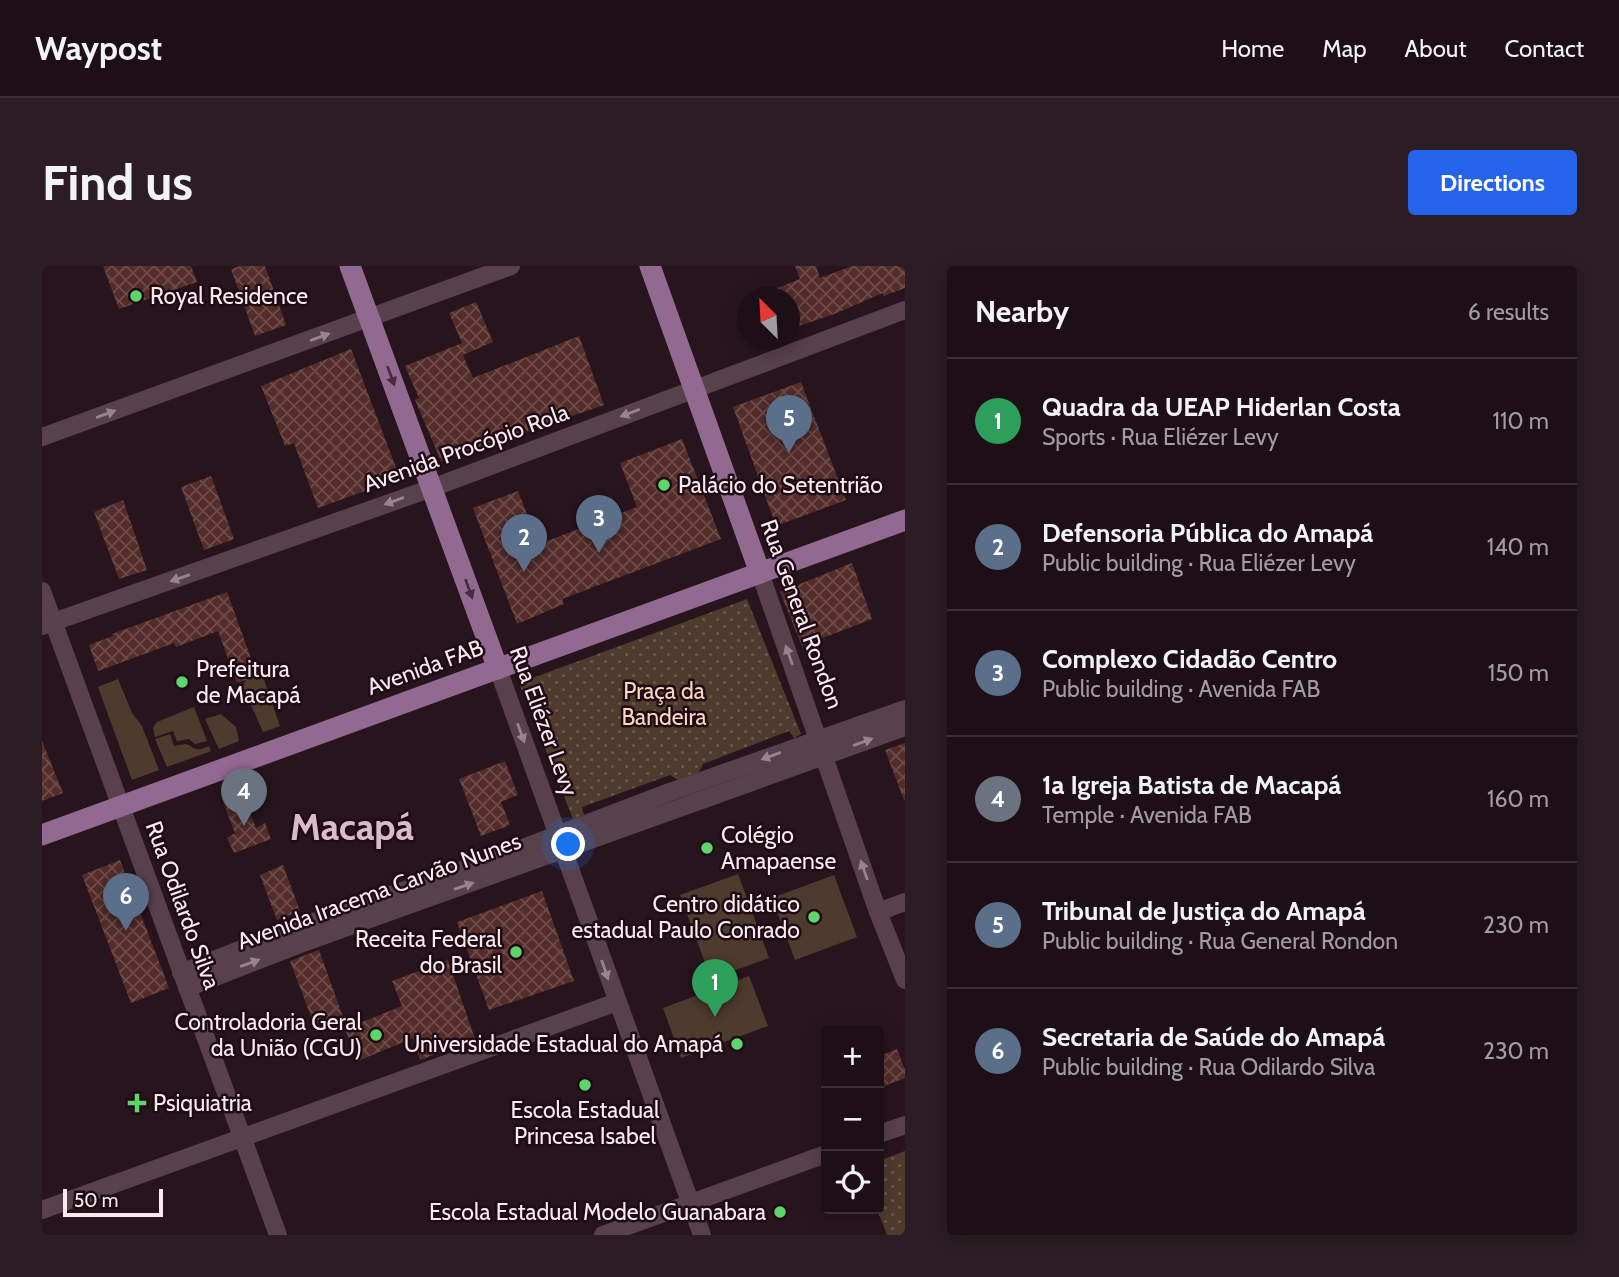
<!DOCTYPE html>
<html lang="en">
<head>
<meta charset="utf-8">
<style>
	body { margin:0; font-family:Cabin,sans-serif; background:#2b1d23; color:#f1f3f6 }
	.controls { position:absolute; right:21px; bottom:21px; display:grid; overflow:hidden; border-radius:7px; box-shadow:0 4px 18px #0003 }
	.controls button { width:63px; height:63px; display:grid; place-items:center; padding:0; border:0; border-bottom:2px solid #3c2f35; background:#1e0f16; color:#f1f3f6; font:35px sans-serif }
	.compass { position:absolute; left:695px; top:21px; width:63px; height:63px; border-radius:50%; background:#1e0f16; box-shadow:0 4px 18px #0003; rotate:336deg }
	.scale { position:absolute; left:21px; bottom:18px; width:100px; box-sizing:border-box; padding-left:7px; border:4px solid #f9eaf0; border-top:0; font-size:19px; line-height:24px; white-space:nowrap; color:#f9eaf0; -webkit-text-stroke:5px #1f0b14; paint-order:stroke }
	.you { position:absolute; left:527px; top:579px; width:24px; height:24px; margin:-18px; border:5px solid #fff; border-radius:50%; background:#1a73e8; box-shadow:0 0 0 10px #1a73e833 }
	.badge { display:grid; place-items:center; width:46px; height:46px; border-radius:50%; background:#2563eb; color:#fff; font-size:23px; font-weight:700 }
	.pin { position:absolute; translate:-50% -58px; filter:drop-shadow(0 2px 4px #0008) }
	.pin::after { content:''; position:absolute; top:37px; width:24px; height:21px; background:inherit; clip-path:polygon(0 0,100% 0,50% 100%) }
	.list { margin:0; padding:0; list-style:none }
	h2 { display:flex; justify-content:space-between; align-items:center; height:91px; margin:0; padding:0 28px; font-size:30px }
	h2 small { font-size:23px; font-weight:400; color:#a19ca1 }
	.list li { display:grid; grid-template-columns:46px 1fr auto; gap:21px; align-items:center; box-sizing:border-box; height:126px; padding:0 28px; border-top:2px solid #3c2f35 }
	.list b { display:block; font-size:26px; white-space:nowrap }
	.list p { margin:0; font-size:23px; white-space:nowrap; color:#a19ca1 }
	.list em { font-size:23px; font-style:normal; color:#a19ca1 }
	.icon { flex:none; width:38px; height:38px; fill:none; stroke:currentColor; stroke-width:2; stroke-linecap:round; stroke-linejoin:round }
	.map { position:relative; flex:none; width:863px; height:969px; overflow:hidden; border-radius:7px }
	header { display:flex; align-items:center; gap:42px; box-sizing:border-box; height:98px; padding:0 35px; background:#1e0f16; border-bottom:2px solid #3c2f35 }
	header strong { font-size:33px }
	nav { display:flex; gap:38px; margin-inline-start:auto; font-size:24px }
	.intro { display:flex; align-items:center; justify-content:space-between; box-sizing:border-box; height:168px; padding:0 42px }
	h1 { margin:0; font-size:49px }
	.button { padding:18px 32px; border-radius:7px; background:#2563eb; color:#fff; font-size:24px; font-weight:700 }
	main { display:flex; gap:42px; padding:0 42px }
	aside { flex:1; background:#1e0f16; border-radius:7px; box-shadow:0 4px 18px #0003 }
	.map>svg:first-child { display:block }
</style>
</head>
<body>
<header>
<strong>Waypost</strong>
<nav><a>Home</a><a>Map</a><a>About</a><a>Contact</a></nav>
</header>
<div class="intro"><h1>Find us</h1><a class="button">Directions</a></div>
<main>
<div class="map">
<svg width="863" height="969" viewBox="0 0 863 969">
	<defs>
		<pattern id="park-dots" width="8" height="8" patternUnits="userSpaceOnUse" patternTransform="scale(1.75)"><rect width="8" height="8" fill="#4f3b2e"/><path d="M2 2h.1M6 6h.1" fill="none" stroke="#69584d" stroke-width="1.8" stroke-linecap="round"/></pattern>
		<pattern id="building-cross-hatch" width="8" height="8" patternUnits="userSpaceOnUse" patternTransform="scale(1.75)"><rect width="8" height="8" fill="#542d2b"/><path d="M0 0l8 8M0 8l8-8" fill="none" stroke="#6d4c4a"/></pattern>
	</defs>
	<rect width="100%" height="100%" fill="#28141d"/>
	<g fill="#4f3b2e">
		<polygon points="220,408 238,460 221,466 201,421 204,413"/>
		<polygon points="76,413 90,447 100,460 117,504 90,514 56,421"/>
		<polygon points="152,441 165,475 153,478 147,473 135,475 131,465 113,471 111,462 115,456"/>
		<polygon points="179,448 194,461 197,475 177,483 163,453"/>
		<path d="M128,468l4,12 12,-2c11,5 10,8 23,2l2,5 -44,16 -12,-28z"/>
		<polygon points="696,608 727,692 669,713 638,629"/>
		<polygon points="792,609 815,671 753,694 730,632"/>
		<polygon points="707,710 726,760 639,792 621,742"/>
	</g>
	<g fill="url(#park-dots)">
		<polygon points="705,333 759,468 752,472 747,465 661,498 657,506 636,514 628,509 540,541 542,549 531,553 477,417"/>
		<polygon points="863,885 863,969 845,969 835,943 837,943 837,895"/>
	</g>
	<g fill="url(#building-cross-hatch)">
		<polygon points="61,0 149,0 155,16 77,43"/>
		<polygon points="198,0 223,0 244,59 213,70 189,3"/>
		<polygon points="753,0 774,0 778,12 810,0 863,0 863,22 842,30 841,27 792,48 751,62 747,54 747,32 739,32 735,22 758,13"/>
		<polygon points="434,36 451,76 421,89 431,112 537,70 562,139 399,195 373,134 377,132 363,100 420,77 407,47"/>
		<polygon points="309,83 358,212 276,242 252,177 243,180 219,120"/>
		<polygon points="759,116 804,234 734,260 691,141"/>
		<polygon points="640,173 679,273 520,333 522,338 475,358 431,242 476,225 497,278 595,241 578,197"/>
		<polygon points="169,210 192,273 162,284 139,221"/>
		<polygon points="81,234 105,304 77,313 52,246"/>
		<polygon points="810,297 830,353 760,380 738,326"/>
		<polygon points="185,326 215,409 195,417 176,365 134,381 132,377 56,405 47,379 71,370 70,368"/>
		<polygon points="0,475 21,527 0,535"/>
		<polygon points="863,477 863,534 862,534 843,484"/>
		<polygon points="463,495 476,529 459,536 468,559 439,570 417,513"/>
		<polygon points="201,528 214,562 223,557 229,573 192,587 185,572 193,567 181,536"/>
		<polygon points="78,594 127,722 89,737 40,609"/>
		<polygon points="241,599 258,645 235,654 218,609"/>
		<polygon points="500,625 532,715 447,744 415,656"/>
		<polygon points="277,684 301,751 273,761 248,695"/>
		<polygon points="406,694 433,773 378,794 371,772 316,795 303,763 360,740 350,715"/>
		<polygon points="855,783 863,804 863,812 837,822 837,790"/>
	</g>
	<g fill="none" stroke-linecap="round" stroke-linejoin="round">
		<g stroke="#58414a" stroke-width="18">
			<polyline points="0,171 469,0"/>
			<polyline points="718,307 836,646 863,714"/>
			<polyline points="0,325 236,969"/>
			<polyline points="0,360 390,222 863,44"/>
			<polyline points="456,403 660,969"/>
			<polyline points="836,646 863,636"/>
			<polyline points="139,707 251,663 452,593 625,527 863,443"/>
			<polyline points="145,722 258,678 863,461"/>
			<polyline points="837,868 863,859"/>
			<polyline points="0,944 575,736"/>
			<polyline points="561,969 784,888"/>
		</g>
		<g stroke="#926a91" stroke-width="21">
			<polyline points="308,0 456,403"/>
			<polyline points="608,0 718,307"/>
			<polyline points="0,569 863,254"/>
		</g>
	</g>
	<defs><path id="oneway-solid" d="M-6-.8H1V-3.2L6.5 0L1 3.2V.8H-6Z" transform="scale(1.75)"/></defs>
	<g fill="#98858c">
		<use href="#oneway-solid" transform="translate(278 71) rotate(-20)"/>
		<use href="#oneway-solid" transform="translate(588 147) rotate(159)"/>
		<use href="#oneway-solid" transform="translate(64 148) rotate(-20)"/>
		<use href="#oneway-solid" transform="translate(352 235) rotate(160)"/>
		<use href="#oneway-solid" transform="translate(138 312) rotate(161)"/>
		<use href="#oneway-solid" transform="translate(747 389) rotate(-110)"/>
		<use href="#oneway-solid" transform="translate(479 467) rotate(70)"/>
		<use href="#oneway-solid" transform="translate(821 476) rotate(-20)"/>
		<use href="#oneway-solid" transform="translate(729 490) rotate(160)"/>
		<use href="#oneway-solid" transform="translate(822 604) rotate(-109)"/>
		<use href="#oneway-solid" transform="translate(422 620) rotate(-19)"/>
		<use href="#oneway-solid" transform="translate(208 697) rotate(-20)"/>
		<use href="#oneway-solid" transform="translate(563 704) rotate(71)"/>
	</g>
	<g fill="#472c40">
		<use href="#oneway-solid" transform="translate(349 110) rotate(70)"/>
		<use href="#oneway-solid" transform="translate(427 323) rotate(70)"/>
	</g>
	<g fill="#5dd56d" stroke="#1f0b14" stroke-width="2.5">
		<circle cx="94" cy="30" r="7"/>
		<circle cx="622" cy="219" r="7"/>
		<circle cx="140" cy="416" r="7"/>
		<circle cx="665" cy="582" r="7"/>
		<circle cx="772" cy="651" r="7"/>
		<circle cx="474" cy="686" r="7"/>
		<circle cx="334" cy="769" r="7"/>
		<circle cx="695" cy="778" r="7"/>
		<circle cx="543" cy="819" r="7"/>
		<path d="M91.5 826.5h7v7h7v7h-7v7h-7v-7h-7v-7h7z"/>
		<circle cx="738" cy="946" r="7"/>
	</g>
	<g text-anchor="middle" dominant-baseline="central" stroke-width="5" stroke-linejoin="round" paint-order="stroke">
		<g font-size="23" fill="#f9eaf0" stroke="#1f0b14" text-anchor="start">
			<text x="108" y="30">Royal Residence</text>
			<text x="636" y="219">Palácio do Setentrião</text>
			<text x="154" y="403">Prefeitura<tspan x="154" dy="26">de Macapá</tspan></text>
			<text x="679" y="569">Colégio<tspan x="679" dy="26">Amapaense</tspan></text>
			<text x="758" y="638" text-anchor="end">Centro didático<tspan x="758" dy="26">estadual Paulo Conrado</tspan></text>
			<text x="460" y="673" text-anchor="end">Receita Federal<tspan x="460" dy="26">do Brasil</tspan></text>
			<text x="320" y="756" text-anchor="end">Controladoria Geral<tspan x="320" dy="26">da União (CGU)</tspan></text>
			<text x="681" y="778" text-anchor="end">Universidade Estadual do Amapá</text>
			<text x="111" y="837">Psiquiatria</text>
			<text x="543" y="844" text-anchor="middle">Escola Estadual<tspan x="543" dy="26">Princesa Isabel</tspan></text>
			<text x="724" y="946" text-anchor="end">Escola Estadual Modelo Guanabara</text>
		</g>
		<g font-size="23" fill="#f9eaf0" stroke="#1f0b14">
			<text transform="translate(424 182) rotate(-20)">Avenida Procópio Rola</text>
			<text transform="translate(760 348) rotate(70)">Rua General Rondon</text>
			<text transform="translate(383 401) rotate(-20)">Avenida FAB</text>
			<text transform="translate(502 455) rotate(70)">Rua Eliézer Levy</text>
			<text transform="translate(337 625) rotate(-20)">Avenida Iracema Carvão Nunes</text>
			<text transform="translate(141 639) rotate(70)">Rua Odilardo Silva</text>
		</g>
		<g font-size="23" fill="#fcd7bf" stroke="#1f0b14">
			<text x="622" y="425">Praça da<tspan x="622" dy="26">Bandeira</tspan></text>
		</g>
		<g font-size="37" font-weight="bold" fill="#d9bcc7" stroke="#1f0b14">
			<text x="310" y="560">Macapá</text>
		</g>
	</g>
</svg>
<div class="controls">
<button>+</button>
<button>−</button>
<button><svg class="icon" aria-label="locate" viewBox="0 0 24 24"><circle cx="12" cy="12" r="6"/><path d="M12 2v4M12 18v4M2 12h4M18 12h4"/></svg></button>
</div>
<svg class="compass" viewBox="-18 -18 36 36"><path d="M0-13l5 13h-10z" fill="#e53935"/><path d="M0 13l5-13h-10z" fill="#a19ca1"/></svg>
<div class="scale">50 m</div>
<div class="you"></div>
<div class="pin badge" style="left:673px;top:751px;background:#2e9e5b">1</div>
<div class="pin badge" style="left:482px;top:306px;background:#5c6f8a">2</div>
<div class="pin badge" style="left:557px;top:287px;background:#5c6f8a">3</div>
<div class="pin badge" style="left:202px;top:560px;background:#6b7280">4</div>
<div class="pin badge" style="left:747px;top:187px;background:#5c6f8a">5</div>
<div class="pin badge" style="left:84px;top:665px;background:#5c6f8a">6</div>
</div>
<aside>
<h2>Nearby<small>6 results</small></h2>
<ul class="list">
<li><span class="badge" style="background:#2e9e5b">1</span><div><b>Quadra da UEAP Hiderlan Costa</b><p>Sports · Rua Eliézer Levy</p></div><em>110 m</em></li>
<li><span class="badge" style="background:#5c6f8a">2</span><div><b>Defensoria Pública do Amapá</b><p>Public building · Rua Eliézer Levy</p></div><em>140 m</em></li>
<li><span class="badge" style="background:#5c6f8a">3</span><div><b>Complexo Cidadão Centro</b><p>Public building · Avenida FAB</p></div><em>150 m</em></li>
<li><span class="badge" style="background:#6b7280">4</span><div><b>1a Igreja Batista de Macapá</b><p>Temple · Avenida FAB</p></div><em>160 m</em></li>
<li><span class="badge" style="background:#5c6f8a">5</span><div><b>Tribunal de Justiça do Amapá</b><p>Public building · Rua General Rondon</p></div><em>230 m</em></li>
<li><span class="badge" style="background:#5c6f8a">6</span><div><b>Secretaria de Saúde do Amapá</b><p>Public building · Rua Odilardo Silva</p></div><em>230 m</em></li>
</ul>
</aside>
</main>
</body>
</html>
